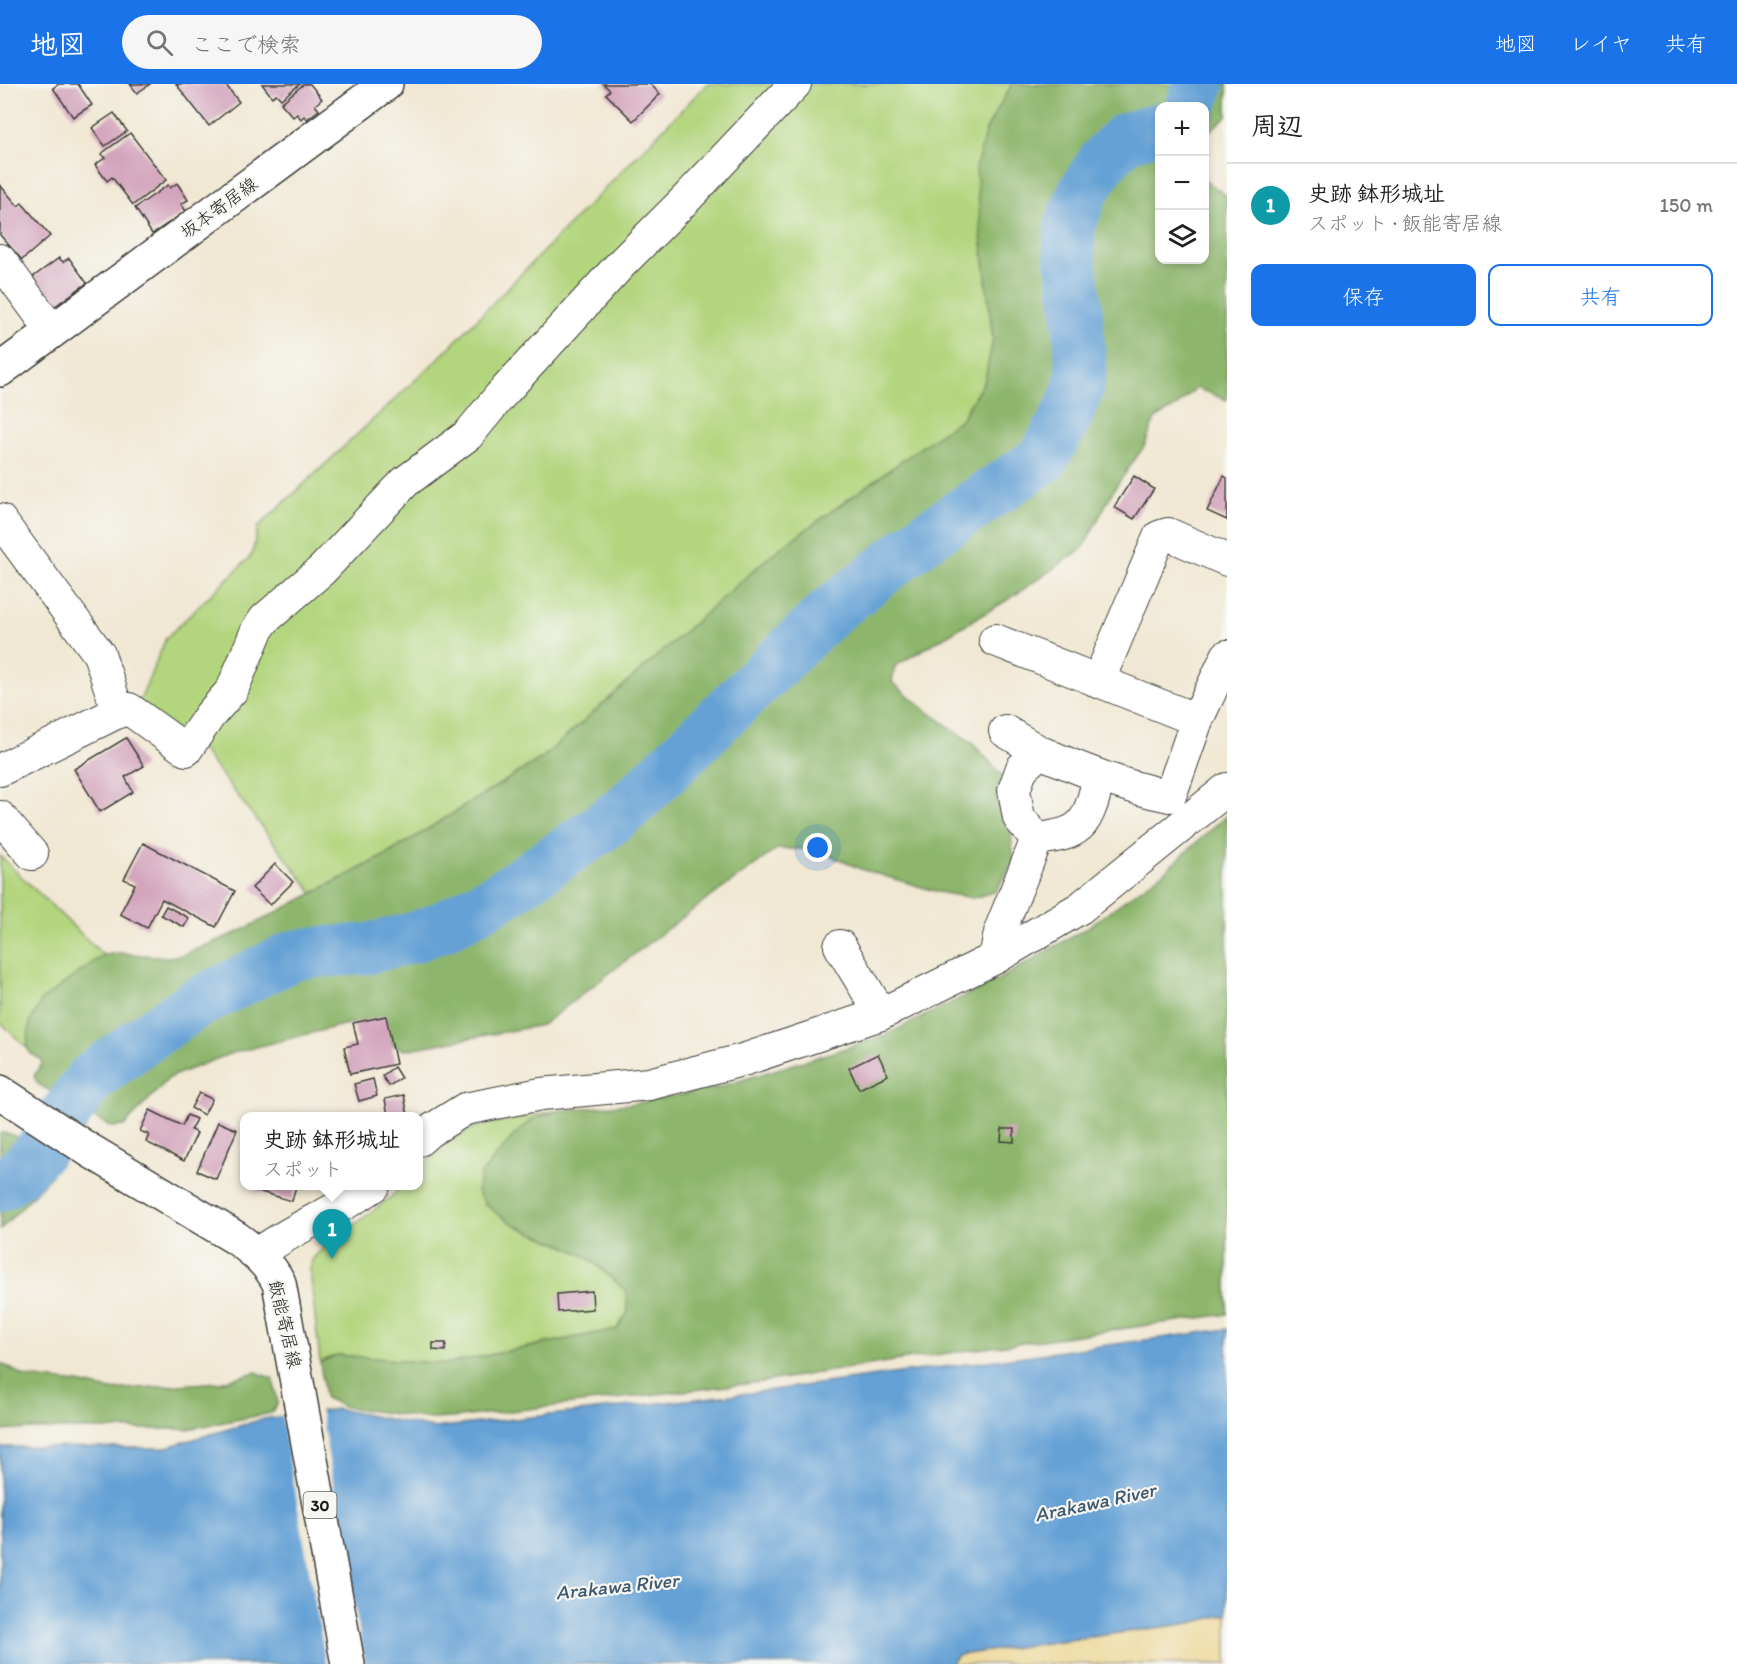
<!DOCTYPE html>
<html lang="ja">
<head>
<meta charset="utf-8">
<style>
	body { margin:0; font-family:Itim,"Klee One",sans-serif; background:#f6f6f6; color:#202124 }
	.controls { position:absolute; right:18px; top:18px; display:grid; overflow:hidden; border-radius:12px; box-shadow:0 3px 9px #0003 }
	.controls button { width:54px; height:54px; display:grid; place-items:center; padding:0; border:0; border-bottom:2px solid #e0e0e0; background:#fff; color:#202124; font:30px sans-serif }
	.you { position:absolute; left:818px; top:764px; width:21px; height:21px; margin:-15px; border:4px solid #fff; border-radius:50%; background:#1a73e8; box-shadow:0 0 0 9px #1a73e833 }
	.badge { display:grid; place-items:center; width:39px; height:39px; border-radius:50%; background:#1a73e8; color:#fff; font-size:20px; font-weight:700 }
	.pin { position:absolute; translate:-50% -50px; filter:drop-shadow(0 2px 3px #0008) }
	.pin::after { content:''; position:absolute; top:32px; width:21px; height:18px; background:inherit; clip-path:polygon(0 0,100% 0,50% 100%) }
	.popup { position:absolute; left:240px; top:1028px; width:183px; height:78px; box-sizing:border-box; display:grid; place-content:center; border-radius:12px; background:#fff; filter:drop-shadow(0 2px 4px #0005); font-size:20px; white-space:nowrap; color:#757577 }
	.popup b { font-size:22px; color:#202124 }
	.popup::after { content:''; position:absolute; left:50%; top:100%; margin-left:-12px; border:12px solid transparent; border-top-color:#fff }
	.list { margin:0; padding:0; list-style:none }
	h2 { display:flex; justify-content:space-between; align-items:center; height:78px; margin:0; padding:0 24px; font-size:26px }
	h2 small { font-size:20px; font-weight:400; color:#757577 }
	.list li { display:grid; grid-template-columns:39px 1fr auto; gap:18px; align-items:center; box-sizing:border-box; height:84px; padding:0 24px; border-top:2px solid #e0e0e0 }
	.list b { display:block; font-size:22px; white-space:nowrap }
	.list p { margin:0; font-size:20px; white-space:nowrap; color:#757577 }
	.list em { font-size:20px; font-style:normal; color:#757577 }
	.actions { display:flex; gap:12px; padding:18px 24px }
	.actions a { flex:1; padding:14px 0; border:2px solid #1a73e8; border-radius:12px; text-align:center; font-size:21px; color:#1a73e8 }
	.actions .main { background:#1a73e8; color:#fff }
	.icon { flex:none; width:33px; height:33px; fill:none; stroke:currentColor; stroke-width:2; stroke-linecap:round; stroke-linejoin:round }
	.map { position:relative; flex:none; width:1227px; height:1580px; overflow:hidden }
	header { display:flex; align-items:center; gap:36px; box-sizing:border-box; height:84px; padding:0 30px; background:#1a73e8; color:#fff }
	header strong { font-size:28px }
	nav { display:flex; gap:33px; margin-inline-start:auto; font-size:21px }
	.search { width:420px; height:54px; background:#f6f6f6; display:flex; align-items:center; gap:15px; box-sizing:border-box; padding:0 21px; border-radius:33px; color:#757577; font-size:22px }
	main { display:flex }
	aside { flex:1; background:#fff }
	.map>svg:first-child { display:block }
</style>
</head>
<body>
<header>
<strong>地図</strong>
<div class="search"><svg class="icon" aria-label="search" viewBox="0 0 24 24"><circle cx="10" cy="10" r="6"/><path d="M15 15l6 6"/></svg>ここで検索</div>
<nav><a>地図</a><a>レイヤ</a><a>共有</a></nav>
</header>
<main>
<div class="map">
<svg width="1227" height="1580" viewBox="0 0 1227 1580">
	<rect width="100%" height="100%" fill="#f6f6f2"/>
	<filter id="ink" filterUnits="userSpaceOnUse"><feTurbulence type="fractalNoise" baseFrequency=".0167" numOctaves="2"/><feDisplacementMap in="SourceGraphic" scale="12" xChannelSelector="R" yChannelSelector="G"/><feConvolveMatrix kernelMatrix="1 2 1 2 8 2 1 2 1" color-interpolation-filters="sRGB"/></filter>
	<filter id="wash" filterUnits="userSpaceOnUse"><feTurbulence type="fractalNoise" baseFrequency=".008" numOctaves="4" result="noise"/><feDisplacementMap in="SourceGraphic" scale="24" xChannelSelector="R" yChannelSelector="G"/><feGaussianBlur stdDeviation="1.35" result="paint"/><feColorMatrix in="noise" values="0 0 0 0 0 0 0 0 0 0 0 0 0 0 0 0 0 1.4 0 .05"/><feComposite in="paint" operator="in"/></filter>
	<g filter="url(#wash)">
		<rect width="100%" height="100%" fill="#f1e8d3"/>
		<g fill="#b2d57d" stroke="#67784c" stroke-width="1.5">
			<polygon points="707,0 1012,0 986,46 981,149 993,255 985,296 962,334 772,470 542,674 386,771 313,809 203,667 138,621 166,554 252,471 258,443 438,275"/>
			<polygon points="0,772 103,871 42,916 30,938 27,964 0,938"/>
			<polygon points="555,1027 532,1036 484,1120 521,1144 585,1171 626,1207 628,1228 617,1245 445,1280 337,1271 320,1278 310,1186 312,1176 319,1168 391,1113 402,1102 419,1102 419,1085 453,1055 475,1043"/>
		</g>
		<g fill="#8db66c" stroke="#546944" stroke-width="1.5">
			<polygon points="1012,0 1227,0 1227,32 1205,51 1204,22 1160,22 1160,176 1204,176 1205,97 1227,112 1227,316 1196,304 1177,322 1155,335 1145,361 1114,405 1083,464 1009,515 895,582 892,598 927,627 972,659 1005,694 1014,777 996,807 973,814 938,808 861,785 815,765 777,765 667,845 542,941 404,966 351,939 229,970 170,993 124,1042 111,1043 38,1000 34,992 42,980 41,975 31,970 27,964 30,938 42,916 103,871 119,869 168,873 182,871 241,847 386,771 542,674 772,470 962,334 985,296 993,255 981,149 976,83 986,46"/>
			<path d="M1227,731v499l-321,45 -144,23 -311,36 -20,1 -86,-12 -20,-9 -5,-36 17,-7 108,9 172,-35 11,-17 -2,-21c-13,-11 -27,-27 -43,-36 -35,-20 -86,-27 -106,-64l4,-17 33,-39 18,-15 23,-9 75,-7 86,-16 166,-51 121,-60 82,-48 79,-57z"/>
			<polygon points="0,1049 11,1050 53,1075 51,1092 0,1146"/>
			<polygon points="0,1279 26,1293 78,1299 111,1306 220,1298 256,1288 273,1295 278,1319 271,1329 188,1345 32,1345 0,1347"/>
		</g>
		<polygon fill="#eeda9e" stroke="#857b5d" stroke-width="1.5" points="1227,1530 1227,1580 951,1580 958,1571 1191,1539"/>
		<polygon fill="#65a1d5" stroke="#405e78" stroke-width="1.5" points="1227,1245 1227,1530 1191,1539 958,1571 951,1580 0,1580 0,1364 7,1363 163,1364 263,1335 337,1325 433,1344 750,1309"/>
		<polygon fill="#f1e8d3" points="320,1324 365,1580 326,1580 281,1329"/>
		<g fill="none" stroke-linecap="round" stroke-linejoin="round">
			<g stroke="#65a1d5" stroke-width="51">
				<polyline points="1191,22 1199,0"/>
				<polyline points="0,1102 19,1089 41,1065 91,994 143,956 197,919 292,872 308,869 367,865 415,853 446,841 502,811 602,743 630,721 831,527 926,453 1043,375 1068,330 1078,305 1081,289 1077,221 1069,166 1070,142 1083,108 1103,77 1125,54 1160,44"/>
			</g>
		</g>
		<g id="blocks">
			<g fill="#d3a4bc">
				<polygon points="59,0 78,0 92,21 73,33 53,4"/>
				<polygon points="130,0 150,0 137,9"/>
				<polygon points="176,0 225,0 239,18 209,42"/>
				<polygon points="262,0 300,0 281,15 276,10 272,13"/>
				<polygon points="304,0 310,0 322,15 315,21 319,26 307,35 304,32 301,35 297,30 293,33 281,19"/>
				<polygon points="603,0 650,0 660,10 633,37 606,10 610,6"/>
				<polygon points="114,29 127,47 105,62 92,44"/>
				<polygon points="130,49 166,96 133,121 112,93 107,97 95,81 105,74 101,70"/>
				<polygon points="177,99 188,116 181,120 186,127 152,150 135,124 168,101 170,104"/>
				<polygon points="0,101 18,122 22,119 50,152 22,176 0,151"/>
				<polygon points="59,174 63,178 69,174 87,199 51,225 33,193"/>
				<polygon points="1134,392 1154,405 1134,435 1114,423"/>
				<polygon points="1224,392 1227,394 1227,436 1207,427"/>
				<polygon points="126,654 144,682 125,693 133,708 100,728 74,685"/>
				<polygon points="143,759 235,807 216,843 162,815 147,844 120,830 135,800 124,795"/>
				<polygon points="275,780 293,798 270,821 252,804"/>
				<polygon points="166,822 189,834 184,843 161,831"/>
				<polygon points="386,932 396,980 350,990 344,963 358,960 353,939"/>
				<polygon points="878,970 888,991 859,1005 849,984"/>
				<polygon points="394,983 401,994 389,1002 382,992"/>
				<polygon points="373,995 377,1012 359,1017 354,1000"/>
				<polygon points="199,1009 212,1015 204,1031 191,1024"/>
				<polygon points="404,1011 408,1032 388,1032 385,1015"/>
				<polygon points="150,1026 182,1042 187,1031 196,1035 191,1046 197,1049 184,1077 146,1058 149,1051 140,1047"/>
				<polygon points="218,1038 237,1046 216,1095 197,1087"/>
				<polygon points="1002,1045 1014,1045 1014,1058 1001,1057"/>
				<polygon points="255,1102 296,1102 292,1117 254,1106"/>
				<polygon points="592,1207 593,1225 558,1228 557,1210"/>
				<polygon points="433,1259 446,1259 445,1267 433,1266"/>
			</g>
		</g>
	</g>
	<g filter="url(#ink)">
		<use href="#blocks" fill-opacity="0" stroke="#3c3b37" stroke-width="1.5"/>
		<g fill="none" stroke-linecap="round" stroke-linejoin="round">
			<g stroke="#3c3b37" stroke-width="34">
				<g id="minor">
					<polyline points="0,176 52,247"/>
					<polyline points="0,436 99,570 118,628 129,625 186,666 210,631 232,606 257,546 265,535 322,486 405,398 468,351 500,312 622,179 687,114 795,0"/>
					<polyline points="995,556 1197,636"/>
					<polyline points="1098,598 1159,453 1168,450 1227,476"/>
					<polyline points="1005,647 1040,668"/>
					<polyline points="0,686 118,628"/>
					<path d="M1099,692c-3,14 -9,41 -20,50 -11,10 -29,11 -42,13l-18,-21 -5,-28 8,-22 18,-16c42,18 84,35 130,44l27,-76 30,-64"/>
					<polyline points="0,733 32,770"/>
					<polyline points="840,862 881,930"/>
					<polyline points="995,874 1001,844 1037,755"/>
					<polyline points="419,1056 428,1048 465,1025 541,1010 649,1000 746,975 881,930 995,874 1080,824 1227,705"/>
					<path d="M258,1170c36,-27 79,-43 116,-68"/>
				</g>
			</g>
			<g stroke="#3c3b37" stroke-width="36">
				<g id="major">
					<polyline points="0,286 386,0"/>
					<path d="M0,1008l89,58 147,88c18,13 33,25 43,45l69,381"/>
				</g>
			</g>
			<use href="#minor" stroke="#fff" stroke-width="32"/>
			<use href="#major" stroke="#fff" stroke-width="33"/>
		</g>
	</g>
	<g text-anchor="middle" dominant-baseline="central" stroke-width="4.5" stroke-linejoin="round" paint-order="stroke">
		<rect fill="#f6f6f2" stroke="#5d5d5c" stroke-width="1.5" x="303.5" y="1408" width="33" height="26" rx="4.5"/>
		<g font-size="16" font-weight="bold" fill="#1c1c1c">
			<text x="320" y="1421">30</text>
		</g>
		<g font-size="18" fill="#1c1c1c" stroke="#f6f6f2">
			<text transform="translate(219 124) rotate(-36)">坂本寄居線</text>
			<text transform="translate(285 1240) rotate(77)">飯能寄居線</text>
		</g>
		<g font-size="20" font-style="italic" fill="#3d586f" stroke="#f6f6f2">
			<text transform="translate(1095 1418) rotate(-12)">Arakawa River</text>
			<text transform="translate(617 1502) rotate(-6)">Arakawa River</text>
		</g>
	</g>
</svg>
<div class="controls">
<button>+</button>
<button>−</button>
<button><svg class="icon" aria-label="layers" viewBox="0 0 24 24"><path d="M12 4l9 5-9 5-9-5zM3 14l9 5 9-5"/></svg></button>
</div>
<div class="you"></div>
<div class="pin badge" style="left:332px;top:1175px;background:#0f9aa8">1</div>
<div class="popup"><b>史跡 鉢形城址</b>スポット</div>
</div>
<aside>
<h2>周辺<small></small></h2>
<ul class="list">
<li><span class="badge" style="background:#0f9aa8">1</span><div><b>史跡 鉢形城址</b><p>スポット · 飯能寄居線</p></div><em>150 m</em></li>
</ul>
<div class="actions"><a class="main">保存</a><a>共有</a></div>
</aside>
</main>
</body>
</html>
